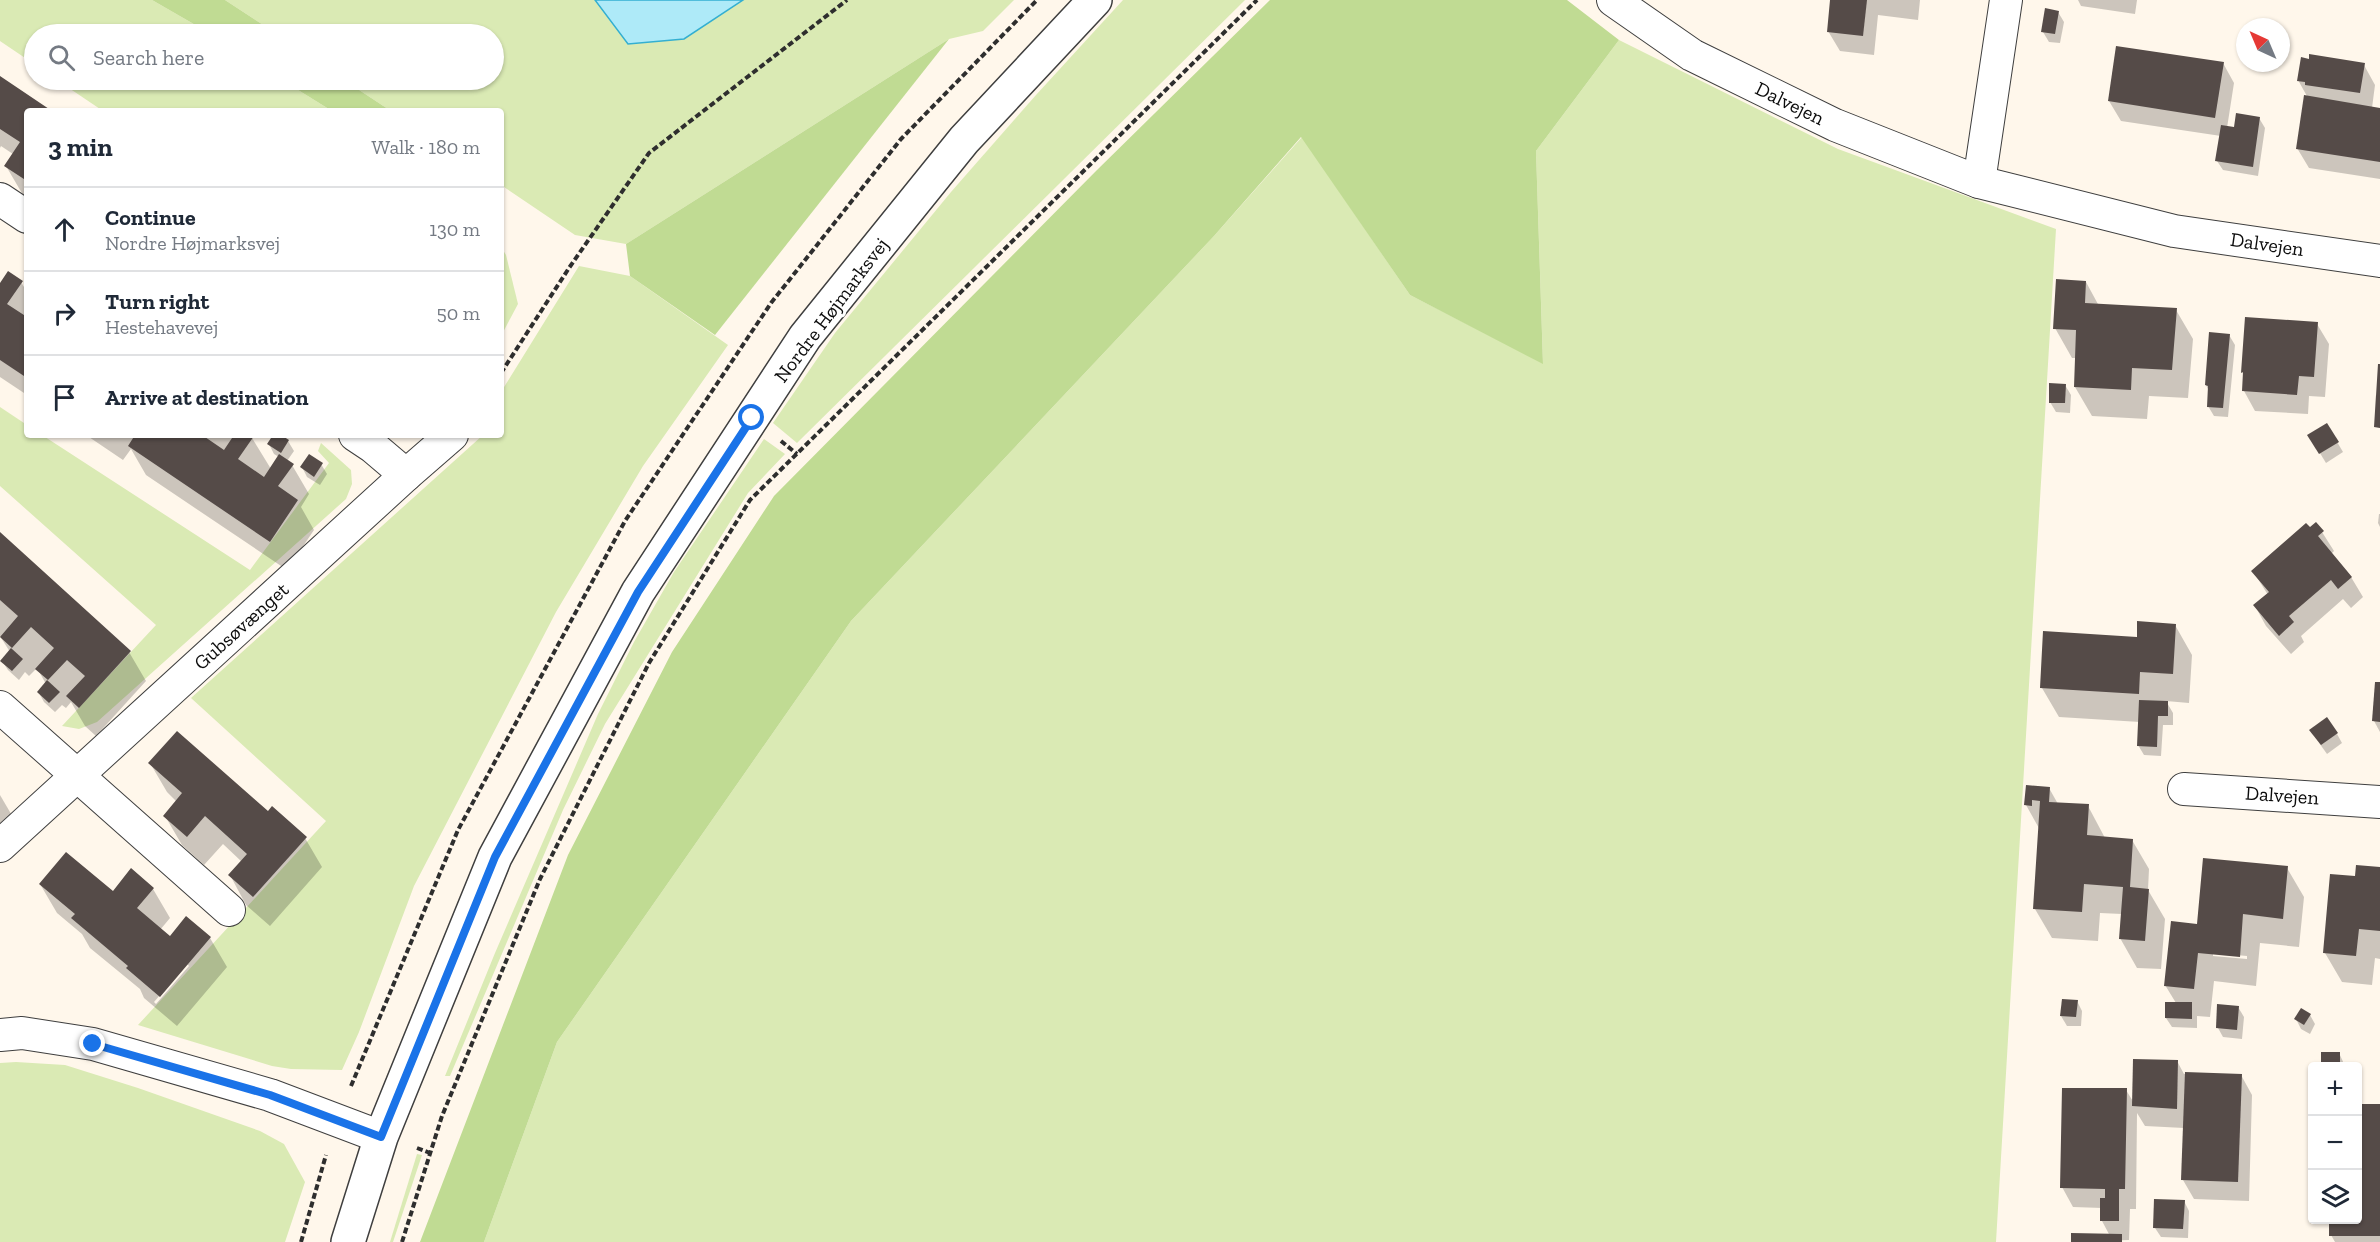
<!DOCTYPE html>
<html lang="en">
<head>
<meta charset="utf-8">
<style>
	body { margin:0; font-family:"Zilla Slab",serif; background:#f2f2f3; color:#1f2937 }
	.controls { position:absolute; right:18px; bottom:18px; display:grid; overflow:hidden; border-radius:6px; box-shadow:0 2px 4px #0004 }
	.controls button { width:54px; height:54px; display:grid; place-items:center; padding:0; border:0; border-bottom:2px solid #e0e1e3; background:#fff; color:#1f2937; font:30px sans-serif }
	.compass { position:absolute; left:2236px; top:18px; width:54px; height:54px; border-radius:50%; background:#fff; box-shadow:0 2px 4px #0004; rotate:316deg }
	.stop { position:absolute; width:18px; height:18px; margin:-14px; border:4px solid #1a73e8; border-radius:50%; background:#fff }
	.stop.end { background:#1a73e8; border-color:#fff; box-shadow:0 2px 6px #0008 }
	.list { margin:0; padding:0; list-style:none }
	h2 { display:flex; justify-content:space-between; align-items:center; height:78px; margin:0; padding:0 24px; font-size:26px }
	h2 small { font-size:20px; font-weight:400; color:#747a83 }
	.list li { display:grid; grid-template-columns:39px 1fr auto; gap:18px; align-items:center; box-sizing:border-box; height:84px; padding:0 24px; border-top:2px solid #e0e1e3 }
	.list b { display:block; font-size:22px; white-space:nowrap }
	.list p { margin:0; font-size:20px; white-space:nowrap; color:#747a83 }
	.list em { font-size:20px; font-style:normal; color:#747a83 }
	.icon { flex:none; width:33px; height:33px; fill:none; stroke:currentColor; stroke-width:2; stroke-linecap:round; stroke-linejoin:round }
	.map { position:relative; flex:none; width:2380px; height:1242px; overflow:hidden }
	.search { position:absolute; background:#fff; box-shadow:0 2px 4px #0004; left:24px; top:24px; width:480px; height:66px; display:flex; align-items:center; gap:15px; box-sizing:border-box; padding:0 21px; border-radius:33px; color:#747a83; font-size:22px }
	.panel { position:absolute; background:#fff; box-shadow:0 2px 4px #0004; left:24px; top:108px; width:480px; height:330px; border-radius:6px }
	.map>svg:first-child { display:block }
</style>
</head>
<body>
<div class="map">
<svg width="2380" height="1242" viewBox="0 0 2380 1242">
	<rect width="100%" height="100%" fill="#fff7eb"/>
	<g fill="#daeab4">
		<polygon points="0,0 152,0 211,34 34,34 34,64 0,41"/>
		<polygon points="225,0 1014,0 983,31 949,39 626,244 575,235 501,185 501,111 391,111 344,80 494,80 494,34 277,34"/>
		<polygon points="1123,0 1245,0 797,443 773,423 835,333 951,192 1036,95"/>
		<polygon points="1619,40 1838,149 2056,229 1996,1242 484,1242 557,1042 851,621 1214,236 1302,137 1410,295 1543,363 1536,151"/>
		<polygon points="57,80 282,80 332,111 103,111"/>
		<polygon points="501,247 506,255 518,304 501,336"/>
		<polygon points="579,266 630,276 728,345 643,466 556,612 414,886 359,1032 342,1070 291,1069 272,1066 138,1025 326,821 191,698 483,435 501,435 501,392"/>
		<polygon points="0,407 27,425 27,435 42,435 250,570 329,463 318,451 321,443 351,470 352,484 346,499 97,722 79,729 62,726 156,625 0,486"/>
		<polygon points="764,439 785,454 748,493 605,724 563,810 450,1076 445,1076 495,953 598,714 634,642 674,572"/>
		<polygon points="16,1062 65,1065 138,1088 260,1131 284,1144 305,1182 285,1242 0,1242 0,1063"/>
		<polygon points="417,1154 422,1155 393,1242 390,1242"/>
	</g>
	<g fill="#c0db93">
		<polygon points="152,0 225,0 277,34 211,34"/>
		<polygon points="1270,0 1567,0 1619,40 1536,151 1543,364 1410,295 1301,137 1214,236 851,621 557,1042 484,1242 420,1242 568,855 672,652 774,496 1097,170"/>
		<polygon points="949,39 715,335 630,276 626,244"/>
		<polygon points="282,80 344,80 391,111 332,111"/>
	</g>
	<polygon fill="#aeeaf8" stroke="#33afd1" stroke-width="1.5" points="595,0 743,0 684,39 628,44"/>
	<g fill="#0003" fill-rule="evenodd">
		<polygon points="1832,0 1920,0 1918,20 1878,15 1874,55 1840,51 1828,31"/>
		<polygon points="2078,0 2137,0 2135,14 2081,6"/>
		<polygon points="2058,12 2064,22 2060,43 2049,42 2043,32"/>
		<polygon points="2223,63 2234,83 2227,128 2236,129 2259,118 2265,128 2258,176 2223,170 2217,161 2221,136 2121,121 2109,101"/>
		<polygon points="2364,65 2375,85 2372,108 2380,109 2380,179 2309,168 2297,148 2308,98 2298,80"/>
		<polygon points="0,78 49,111 27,111 27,198 23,195 6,166 13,154 1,146 0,148"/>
		<polygon points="21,282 27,292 27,395 0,377 0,285"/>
		<polygon points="2086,282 2099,306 2176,310 2193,339 2188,398 2149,396 2147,419 2092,416 2075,387 2077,358 2072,358 2055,328"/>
		<polygon points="2317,324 2329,344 2325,397 2309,396 2308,414 2255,411 2244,391 2245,376 2242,372"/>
		<polygon points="2229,335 2235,345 2228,417 2214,416 2208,406 2209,391 2206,385"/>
		<polygon points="2065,385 2071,395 2070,413 2056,412 2050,402"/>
		<polygon points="2327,425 2343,452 2326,463 2315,445"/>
		<polygon points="86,435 230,435 233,440 236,435 249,435 252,438 271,469 279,457 274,454 269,444 275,435 279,435 288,441 294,451 287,461 292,465 309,494 301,507 314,530 287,570 146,475 131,449 123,460"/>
		<polygon points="321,464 327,474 320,485 307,477 302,467"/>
		<polygon points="2379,514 2380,514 2380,527 2378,523"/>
		<polygon points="2310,529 2322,532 2334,551 2331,554 2351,577 2363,597 2351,608 2343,599 2301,636 2304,642 2291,654 2266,626 2255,606 2268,595 2253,571"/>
		<polygon points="0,534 129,652 146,681 96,736 85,726 71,702 66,708 62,705 55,712 44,702 39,693 46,684 37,668 29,676 25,672 19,680 8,670 2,661 10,652 0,636"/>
		<polygon points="2175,625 2192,655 2189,703 2166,701 2173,713 2173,725 2163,725 2161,756 2144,755 2138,745 2140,722 2059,717 2042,688 2138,639"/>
		<polygon points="2380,684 2380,732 2374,721"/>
		<polygon points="2337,734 2342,743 2327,754 2317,740"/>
		<polygon points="150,763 268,814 305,838 322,867 270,926 246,905 230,875 242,862 223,844 204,865 182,845 165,816 177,802 167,792"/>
		<polygon points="2027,787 2049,788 2058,804 2088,806 2105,838 2132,840 2149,869 2148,890 2165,919 2161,969 2137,968 2120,938 2122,914 2100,913 2098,941 2052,938 2035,909 2040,830 2026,805"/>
		<polygon points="0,795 17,824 0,842"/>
		<path d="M2287,868l17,29 -5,50 -39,-4 -4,43 -42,-5 -4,36 -13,-1v12l-25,-1 -6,-9 10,-15 -11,-18 33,-59zM2213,953l34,3v3l-34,-3z"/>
		<polygon points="2380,868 2380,959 2375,958 2372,985 2342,982 2325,953 2356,878"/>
		<path d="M40,884l73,9 40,-4 17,29 -10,12 10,8h40l17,29 -50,59 -33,-28 -4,-9 -50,-41 -8,-14 -25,-21zM187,964l2,2 -33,38 -2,-2z"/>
		<polygon points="2077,1001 2082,1011 2081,1026 2067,1026 2061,1016"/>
		<polygon points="2238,1007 2244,1017 2242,1039 2223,1037 2218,1028"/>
		<polygon points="2310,1015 2315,1024 2310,1034 2301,1029 2296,1019"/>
		<polygon points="2323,1053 2339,1053 2345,1066 2323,1066"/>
		<polygon points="2177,1061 2184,1074 2241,1075 2252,1095 2249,1201 2194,1199 2183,1180 2184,1128 2145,1126 2137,1113 2136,1209 2130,1209 2129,1240 2073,1242 2110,1236 2102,1221 2102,1208 2073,1207 2062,1187 2126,1090 2134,1103"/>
		<polygon points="2358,1105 2380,1105 2380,1242 2335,1242 2331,1235 2331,1220 2358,1220"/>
		<polygon points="2184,1201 2189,1211 2188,1238 2161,1237 2155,1228"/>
	</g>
	<g fill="#554b48">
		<polygon points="1830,0 1867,0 1863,36 1827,32"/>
		<polygon points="2045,8 2059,11 2055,34 2041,32"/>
		<polygon points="2116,46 2224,62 2215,118 2108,101"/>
		<polygon points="2309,54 2365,63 2360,93 2305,85 2305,82 2297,81 2301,57 2309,59"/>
		<polygon points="0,76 52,111 27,111 27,181 4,166 20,142 0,129"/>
		<polygon points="2304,95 2380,108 2380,162 2296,149"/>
		<polygon points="2236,113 2260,117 2253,167 2215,161 2221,125 2234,127"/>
		<polygon points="8,271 23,281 7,304 27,317 27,378 0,360 0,283"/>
		<polygon points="2056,279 2086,281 2085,303 2177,308 2172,370 2132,368 2131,390 2074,387 2076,330 2053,329"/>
		<polygon points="2245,317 2318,322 2314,377 2299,376 2297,395 2242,391 2243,372 2241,373"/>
		<polygon points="2209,332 2230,334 2223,408 2207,407 2208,386 2205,385"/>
		<polygon points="2378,364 2380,364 2380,428 2374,427"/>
		<polygon points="2049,383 2066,384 2065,403 2049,403"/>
		<polygon points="2327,423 2339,442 2319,454 2307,435"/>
		<polygon points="135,435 206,435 205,437 224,450 234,435 251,435 254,436 238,459 264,477 279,454 294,464 278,486 298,500 270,542 128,446"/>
		<polygon points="273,435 281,435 289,440 281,453 267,444"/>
		<polygon points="309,454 323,463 314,477 300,467"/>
		<polygon points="2316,522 2324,531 2318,536 2352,577 2338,589 2331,580 2289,616 2294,622 2279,636 2253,605 2269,592 2251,571 2306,523 2310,527"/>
		<polygon points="0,532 131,651 79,708 66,696 85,676 67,660 48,680 35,669 54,648 31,627 12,648 0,637 18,616 0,600"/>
		<polygon points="2137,621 2176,624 2173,674 2140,672 2139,694 2040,688 2043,631 2137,637"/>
		<polygon points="11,648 23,659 12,671 0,661"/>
		<polygon points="47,680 60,692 49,703 37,692"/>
		<polygon points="2375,682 2380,682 2380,722 2372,721"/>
		<polygon points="2139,700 2168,701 2168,716 2158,716 2157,747 2137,746"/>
		<polygon points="2327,717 2338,733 2321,745 2309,730"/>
		<polygon points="177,731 268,811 272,806 307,837 253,897 228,875 247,854 205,816 187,837 163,816 182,793 148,763"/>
		<polygon points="2026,785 2050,787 2049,802 2089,804 2087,835 2133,839 2130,887 2149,889 2145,941 2119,939 2123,887 2084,884 2082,912 2033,909 2040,801 2032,800 2032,806 2024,805"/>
		<polygon points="66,852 113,891 131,868 154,888 137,908 170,936 186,916 211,937 160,997 126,968 128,966 71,918 75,914 39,884"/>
		<polygon points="2203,858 2288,866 2283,919 2243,914 2240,957 2198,953 2194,989 2164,986 2171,921 2197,924"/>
		<polygon points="2356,865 2380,867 2380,931 2359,929 2356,956 2323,953 2330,874 2355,876"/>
		<polygon points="2062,999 2078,1000 2076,1017 2060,1016"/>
		<polygon points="2165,1002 2192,1002 2192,1019 2165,1018"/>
		<polygon points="2217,1004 2239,1006 2237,1030 2216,1028"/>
		<polygon points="2301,1008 2311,1014 2304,1025 2294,1019"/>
		<rect x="2321" y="1052" width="19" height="14"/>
		<polygon points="2133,1059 2178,1060 2177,1109 2132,1106"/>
		<polygon points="2185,1072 2242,1074 2238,1182 2181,1180"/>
		<polygon points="2062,1088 2127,1088 2125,1189 2119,1189 2119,1221 2100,1221 2100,1198 2105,1198 2105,1189 2060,1188"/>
		<polygon points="2358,1104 2380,1104 2380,1236 2329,1236 2329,1220 2358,1220"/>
		<polygon points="2154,1199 2185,1200 2183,1229 2153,1228"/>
		<polygon points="2071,1233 2122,1234 2122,1242 2071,1242"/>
	</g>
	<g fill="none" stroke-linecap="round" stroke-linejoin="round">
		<g stroke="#3f3f3f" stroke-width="34">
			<g id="minor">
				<polyline points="1613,0 1692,55 1835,125 1979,182 2174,231 2380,261"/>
				<polyline points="1979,182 2006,0"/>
				<polyline points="0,199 27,217"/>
				<polyline points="406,475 452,435"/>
				<polyline points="0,707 229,910"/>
				<polyline points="2184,789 2380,802"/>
				<polyline points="0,846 406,475 373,447 355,435"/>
				<polyline points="0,1035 22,1033 93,1044 270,1095 381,1137"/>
			</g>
		</g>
		<g stroke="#3f3f3f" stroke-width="36">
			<polyline id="tertiary" points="348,1242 381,1137 495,857 638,592 805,337 964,140 1095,0"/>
		</g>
		<g stroke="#2e2e2e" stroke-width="4" stroke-dasharray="6 3" stroke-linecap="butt">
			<polyline points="501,373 569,268 649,153 847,0"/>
			<polyline points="781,441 797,454"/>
			<polyline points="351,1086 458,830 625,521 771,303 901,139 1037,0"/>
			<polyline points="417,1148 430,1153"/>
			<polyline points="301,1242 326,1155"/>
			<polyline points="402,1242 442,1116 540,879 649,663 750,500 1257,0"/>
		</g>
		<use href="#minor" stroke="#fff" stroke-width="32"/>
		<use href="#tertiary" stroke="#fff" stroke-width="33"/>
	</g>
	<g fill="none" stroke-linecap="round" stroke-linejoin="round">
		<polyline stroke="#1a73e8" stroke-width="8" points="93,1044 270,1095 381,1137 495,857 638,592 752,418"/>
	</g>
	<g text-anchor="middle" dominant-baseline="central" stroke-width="6" stroke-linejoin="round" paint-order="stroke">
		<g font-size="20" fill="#0c0c0c" stroke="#fff">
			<text transform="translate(1790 103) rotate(26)">Dalvejen</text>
			<text transform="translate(2267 244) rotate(8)">Dalvejen</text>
			<text transform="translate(831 310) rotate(-53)">Nordre Højmarksvej</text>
			<text transform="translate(241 626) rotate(-42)">Gubsøvænget</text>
			<text transform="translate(2282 795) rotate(4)">Dalvejen</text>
		</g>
	</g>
</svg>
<div class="controls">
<button>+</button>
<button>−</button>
<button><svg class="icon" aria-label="layers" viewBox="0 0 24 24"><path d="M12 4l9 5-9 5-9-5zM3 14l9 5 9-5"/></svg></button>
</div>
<svg class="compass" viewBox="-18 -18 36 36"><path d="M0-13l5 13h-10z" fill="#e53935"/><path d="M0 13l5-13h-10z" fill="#747a83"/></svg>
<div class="stop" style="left:752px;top:418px"></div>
<div class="stop end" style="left:93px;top:1044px"></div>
<div class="search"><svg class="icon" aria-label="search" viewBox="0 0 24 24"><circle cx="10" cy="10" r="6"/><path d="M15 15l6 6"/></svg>Search here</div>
<section class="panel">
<h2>3 min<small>Walk · 180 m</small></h2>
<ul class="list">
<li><svg class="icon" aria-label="ahead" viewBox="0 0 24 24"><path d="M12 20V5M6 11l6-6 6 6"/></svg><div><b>Continue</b><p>Nordre Højmarksvej</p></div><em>130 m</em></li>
<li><svg class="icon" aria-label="right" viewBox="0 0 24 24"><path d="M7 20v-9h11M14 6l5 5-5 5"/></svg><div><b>Turn right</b><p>Hestehavevej</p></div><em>50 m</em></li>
<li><svg class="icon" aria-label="arrive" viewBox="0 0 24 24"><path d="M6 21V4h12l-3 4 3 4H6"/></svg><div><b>Arrive at destination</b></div></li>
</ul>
</section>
</div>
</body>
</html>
